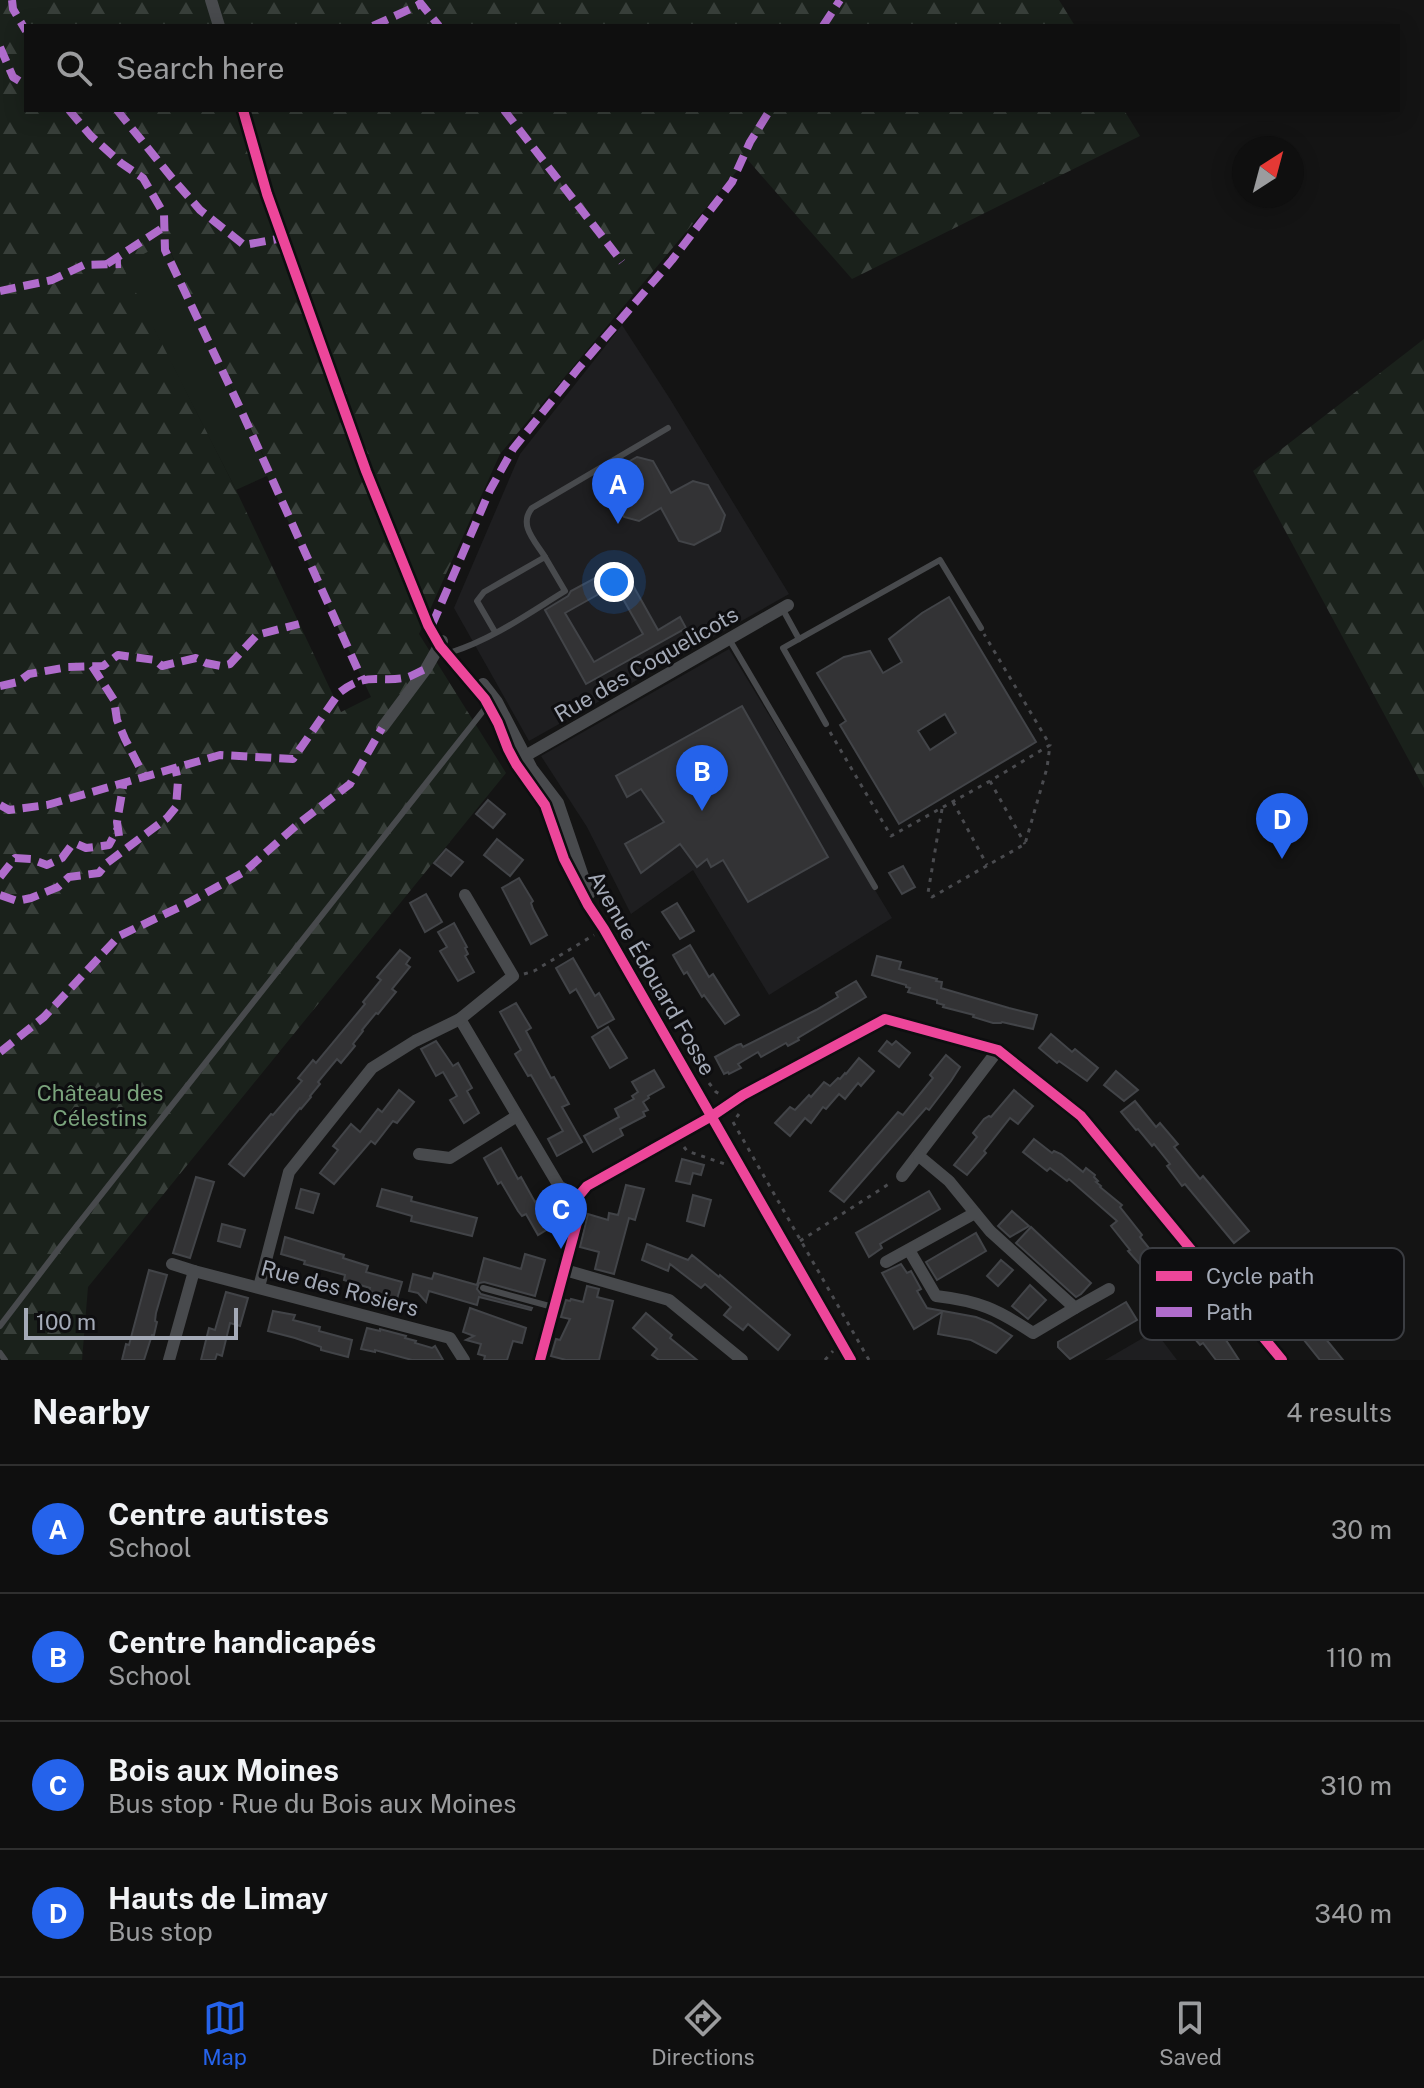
<!DOCTYPE html>
<html lang="en">
<head>
<meta charset="utf-8">
<style>
	body { margin:0; font-family:"Public Sans",sans-serif; background:#1d1d1d; color:#f1f3f6 }
	.compass { position:absolute; left:1232px; top:136px; width:72px; height:72px; border-radius:50%; background:#0f0f0f; box-shadow:0 4px 20px #0003; rotate:36deg }
	.scale { position:absolute; left:24px; bottom:20px; width:214px; box-sizing:border-box; padding-left:8px; border:4px solid #a4aab7; border-top:0; font-size:22px; line-height:28px; white-space:nowrap; color:#a4aab7; -webkit-text-stroke:6px #0e0e10; paint-order:stroke }
	.you { position:absolute; left:614px; top:582px; width:28px; height:28px; margin:-20px; border:6px solid #fff; border-radius:50%; background:#1a73e8; box-shadow:0 0 0 12px #1a73e833 }
	.badge { display:grid; place-items:center; width:52px; height:52px; border-radius:50%; background:#2563eb; color:#fff; font-size:26px; font-weight:700 }
	.pin { position:absolute; translate:-50% -66px; filter:drop-shadow(0 2px 4px #0008) }
	.pin::after { content:''; position:absolute; top:42px; width:28px; height:24px; background:inherit; clip-path:polygon(0 0,100% 0,50% 100%) }
	.list { margin:0; padding:0; list-style:none }
	h2 { display:flex; justify-content:space-between; align-items:center; height:104px; margin:0; padding:0 32px; font-size:34px }
	h2 small { font-size:26px; font-weight:400; color:#9b9c9e }
	.list li { display:grid; grid-template-columns:52px 1fr auto; gap:24px; align-items:center; box-sizing:border-box; height:128px; padding:0 32px; border-top:2px solid #2f2f2f }
	.list b { display:block; font-size:30px; white-space:nowrap }
	.list p { margin:0; font-size:26px; white-space:nowrap; color:#9b9c9e }
	.list em { font-size:26px; font-style:normal; color:#9b9c9e }
	.icon { flex:none; width:44px; height:44px; fill:none; stroke:currentColor; stroke-width:2; stroke-linecap:round; stroke-linejoin:round }
	.map { position:relative; flex:none; width:1424px; height:1360px; overflow:hidden }
	.search { position:absolute; background:#0f0f0f; box-shadow:0 4px 20px #0003; left:24px; right:24px; top:24px; height:88px; display:flex; align-items:center; gap:20px; box-sizing:border-box; padding:0 28px; border-radius:0px; color:#9b9c9e; font-size:30px }
	.sheet { height:616px; background:#0f0f0f }
	nav { display:flex; justify-content:space-around; align-items:center; box-sizing:border-box; height:112px; border-top:2px solid #2f2f2f; background:#0f0f0f; font-size:22px; color:#9b9c9e }
	nav a { display:grid; justify-items:center; gap:4px }
	nav .on { color:#2563eb }
	.map>svg:first-child { display:block }
</style>
</head>
<body>
<div class="map">
<svg width="1424" height="1360" viewBox="0 0 1424 1360">
	<defs>
		<pattern id="forest-firs" width="22" height="20" patternUnits="userSpaceOnUse" patternTransform="scale(2)"><rect width="22" height="20" fill="#1a211b"/><path d="M5 1l3.5 6h-7zM16 11l3.5 6h-7z" fill="#383f3a"/></pattern>
	</defs>
	<rect width="100%" height="100%" fill="#141414"/>
	<g fill="#1e1e20">
		<polygon points="622,325 670,399 789,594 529,741 454,608 520,454"/>
		<polygon points="729,649 892,918 769,995 693,870 631,914 587,827 541,756"/>
		<polygon points="1155,1331 1177,1360 1105,1360"/>
	</g>
	<polygon fill="#1a211b" points="166,241 185,287 270,471 267,476 236,490 121,265"/>
	<g fill="url(#forest-firs)" fill-rule="evenodd">
		<path d="M0,0h1059l16,26h-1049v84h1098l16,26 -288,143 -105,-120 -247,295 -81,180 87,139 -418,514 -6,73h-82zM167,242l18,45 85,183 -3,6 104,221 -30,15 -105,-222 -114,-225z"/>
		<polygon points="1424,339 1424,788 1253,471"/>
	</g>
	<g fill="#333335" stroke="#424448" stroke-width="2" fill-rule="evenodd">
		<polygon points="637,457 653,461 671,493 693,481 708,485 725,515 720,531 694,545 679,541 661,508 639,521 624,517 607,486 612,471"/>
		<path d="M621,564l37,66 22,-13 6,11 -100,56 -41,-74 23,-14 3,-5zM615,585l28,49 -49,28 -29,-49z"/>
		<path d="M949,597l87,145 -137,82 -59,-99 6,-4 -29,-48 27,-16 26,-6 13,22 19,-11 -13,-23 33,-26zM945,714l11,19 -26,17 -12,-19z"/>
		<polygon points="742,706 828,857 748,902 723,860 711,867 707,859 697,867 680,844 641,873 625,844 664,822 641,789 627,797 616,776"/>
		<polygon points="488,800 505,814 493,828 476,814"/>
		<polygon points="497,839 523,860 510,876 484,855"/>
		<polygon points="446,849 463,862 451,876 434,863"/>
		<polygon points="903,866 915,887 902,894 889,873"/>
		<polygon points="519,878 533,901 531,903 533,909 547,935 531,944 502,888"/>
		<polygon points="426,894 442,922 425,932 410,903"/>
		<polygon points="677,903 694,931 680,939 662,912"/>
		<polygon points="454,923 467,947 465,948 468,954 465,956 474,972 458,981 440,951 447,947 438,932"/>
		<polygon points="690,945 709,977 713,974 739,1015 725,1024 704,995 702,997 687,972 684,974 673,955"/>
		<polygon points="400,950 410,958 406,964 410,967 392,989 396,992 378,1014 376,1013 362,1030 363,1031 353,1044 355,1046 341,1063 337,1059 318,1082 320,1084 310,1096 311,1097 301,1109 300,1108 244,1176 229,1164 271,1114 273,1115 302,1081 298,1078 313,1060 316,1063 365,1004 363,1002 381,980 377,977"/>
		<polygon points="877,956 901,962 899,969 937,979 936,981 942,982 941,988 1009,1008 1037,1015 1033,1029 1002,1022 1001,1023 993,1023 973,1017 974,1015 943,1007 944,1005 937,1003 937,1000 908,992 910,988 906,987 906,985 872,975"/>
		<polygon points="573,958 595,996 599,993 614,1019 598,1028 576,989 570,993 556,968"/>
		<polygon points="856,981 866,997 798,1038 799,1040 788,1046 786,1043 761,1057 758,1052 738,1064 741,1068 729,1074 728,1072 724,1074 715,1057 737,1045 741,1044 743,1047 816,1010 838,997 836,993"/>
		<polygon points="516,1003 531,1028 526,1031 551,1078 554,1077 569,1104 562,1107 582,1142 557,1156 548,1139 563,1131 531,1075 528,1076 515,1054 521,1050 500,1012"/>
		<polygon points="608,1027 627,1058 610,1068 592,1037"/>
		<polygon points="1051,1034 1072,1052 1075,1049 1098,1068 1087,1081 1059,1061 1057,1063 1039,1048"/>
		<polygon points="436,1041 453,1066 458,1063 472,1088 467,1091 479,1113 464,1123 450,1100 457,1096 443,1072 436,1076 421,1049"/>
		<polygon points="887,1041 892,1045 896,1041 910,1053 899,1067 879,1051"/>
		<polygon points="946,1055 960,1067 951,1081 929,1110 926,1108 844,1202 830,1191 898,1112 903,1115 933,1078 930,1075"/>
		<polygon points="859,1058 874,1071 861,1086 858,1083 845,1099 839,1094 826,1109 823,1107 811,1123 805,1118 790,1136 775,1123 790,1107 795,1110 809,1095 811,1097 824,1082 830,1086 838,1078 840,1079 845,1073 846,1074"/>
		<polygon points="654,1070 664,1087 648,1096 649,1098 643,1102 648,1110 643,1112 645,1116 620,1129 623,1135 593,1152 584,1136 619,1117 615,1109 634,1099 632,1096 638,1092 632,1082"/>
		<polygon points="1116,1071 1138,1090 1124,1101 1104,1085"/>
		<polygon points="399,1090 414,1102 397,1123 393,1121 375,1144 371,1141 334,1184 320,1173 338,1150 333,1146 351,1124 360,1132 378,1109 382,1112"/>
		<polygon points="1014,1090 1033,1106 1018,1124 1010,1118 984,1151 986,1153 967,1175 954,1165 977,1137 973,1133 984,1119 989,1116 991,1117"/>
		<polygon points="1135,1101 1156,1127 1160,1123 1178,1144 1174,1147 1200,1179 1203,1176 1249,1231 1234,1243 1185,1184 1182,1186 1167,1166 1170,1164 1154,1144 1152,1146 1138,1129 1136,1130 1121,1112"/>
		<polygon points="1034,1139 1052,1153 1054,1151 1061,1154 1083,1172 1086,1168 1095,1175 1094,1177 1098,1181 1096,1182 1101,1186 1100,1187 1122,1205 1120,1207 1142,1235 1140,1237 1173,1278 1161,1288 1128,1251 1130,1250 1111,1226 1117,1221 1069,1179 1067,1181 1050,1168 1047,1171 1023,1152"/>
		<polygon points="501,1148 518,1179 521,1177 535,1202 538,1200 553,1226 538,1235 526,1214 522,1216 518,1211 501,1182 498,1184 484,1158"/>
		<polygon points="682,1159 704,1165 701,1175 693,1173 690,1184 676,1181"/>
		<polygon points="196,1177 214,1182 190,1258 173,1253"/>
		<polygon points="626,1185 644,1189 635,1220 629,1218 614,1274 595,1269 599,1252 580,1247 588,1214 608,1220 609,1213 618,1215"/>
		<polygon points="301,1189 319,1194 313,1213 296,1208"/>
		<polygon points="382,1189 412,1197 411,1201 477,1218 472,1236 411,1221 412,1216 377,1206"/>
		<polygon points="929,1191 940,1209 880,1244 882,1248 869,1257 856,1233"/>
		<polygon points="693,1195 711,1200 704,1226 687,1221"/>
		<polygon points="1012,1211 1029,1226 1010,1237 998,1226"/>
		<polygon points="222,1224 245,1230 240,1247 218,1241"/>
		<polygon points="1031,1227 1091,1283 1081,1294 1076,1297 1016,1243"/>
		<polygon points="976,1233 986,1251 937,1280 926,1262"/>
		<polygon points="285,1237 344,1255 343,1258 368,1266 366,1272 402,1282 397,1299 369,1292 370,1288 344,1280 345,1275 304,1264 305,1261 281,1254"/>
		<polygon points="647,1244 688,1260 692,1255 719,1277 720,1275 790,1335 778,1350 748,1324 743,1330 724,1315 731,1307 705,1284 701,1288 670,1264 668,1271 642,1260"/>
		<polygon points="525,1254 545,1260 535,1296 484,1282 479,1283 477,1289 481,1294 532,1308 531,1310 479,1297 477,1305 429,1291 426,1302 418,1293 409,1291 413,1274 432,1279 434,1273 477,1285 484,1258 521,1269"/>
		<polygon points="1001,1260 1013,1270 998,1286 987,1276"/>
		<polygon points="901,1264 907,1273 911,1271 921,1289 917,1291 927,1308 976,1317 991,1323 1012,1336 996,1353 971,1340 938,1334 942,1312 914,1329 882,1273"/>
		<polygon points="1276,1265 1289,1281 1292,1286 1288,1290 1309,1314 1307,1316 1343,1360 1320,1360 1296,1330 1298,1329 1280,1306 1283,1304 1262,1276"/>
		<polygon points="149,1270 167,1275 156,1313 155,1321 157,1322 154,1335 152,1335 144,1360 122,1360 126,1344 129,1345"/>
		<polygon points="1030,1285 1046,1300 1028,1319 1012,1306"/>
		<polygon points="587,1286 599,1289 597,1297 613,1301 599,1360 566,1360 551,1356 556,1339 560,1340 570,1319 561,1317 566,1300 570,1301 571,1299 583,1302"/>
		<polygon points="1171,1291 1186,1319 1198,1309 1219,1336 1222,1334 1239,1360 1216,1360 1203,1343 1200,1345 1170,1310 1160,1315 1152,1302"/>
		<polygon points="226,1292 248,1298 240,1326 230,1323 222,1356 217,1354 215,1360 201,1360 209,1328 215,1330"/>
		<polygon points="1126,1302 1137,1320 1070,1359 1058,1347 1058,1342"/>
		<polygon points="470,1308 526,1328 522,1343 513,1341 507,1360 484,1360 485,1356 478,1354 481,1344 466,1340 474,1336 463,1332"/>
		<polygon points="273,1311 295,1315 293,1320 320,1327 319,1331 352,1340 348,1357 321,1350 321,1347 295,1338 268,1331"/>
		<polygon points="646,1313 672,1335 670,1338 697,1360 659,1360 652,1355 657,1349 633,1328"/>
		<polygon points="367,1328 380,1331 380,1329 406,1336 405,1338 416,1341 415,1343 432,1348 435,1346 443,1360 412,1360 375,1350 375,1352 361,1349"/>
	</g>
	<g fill="none" stroke-linecap="round" stroke-linejoin="round">
		<g stroke="#4a4b4f" stroke-width="3" stroke-dasharray="4 6" stroke-linecap="butt">
			<polyline points="830,732 891,836 990,781 1050,745 984,634"/>
			<polyline points="990,781 1025,844"/>
			<polyline points="953,802 987,865"/>
			<polyline points="942,809 928,893 932,897 1025,844 1047,768 1050,745"/>
			<polyline points="524,974 534,971 594,935"/>
			<polyline points="709,1083 716,1092 720,1094"/>
			<polyline points="739,1114 733,1122 869,1360"/>
			<polyline points="684,1147 687,1151 725,1164"/>
			<polyline points="800,1241 892,1182"/>
			<polyline points="825,1360 833,1351"/>
		</g>
		<g stroke="#484a4d" stroke-width="6">
			<path d="M545,557c-10,-16 -27,-32 -13,-49l136,-80"/>
			<polyline points="782,608 799,639 940,560 981,628"/>
			<polyline points="729,639 875,887"/>
			<polyline points="799,639 783,648 826,724"/>
			<path d="M452,652c41,-13 77,-39 113,-61l-20,-34 -61,35 -7,9 18,31"/>
			<polyline points="483,1288 553,1307"/>
			<polyline points="0,1326 64,1242 487,706"/>
			<polyline points="0,1353 5,1360"/>
		</g>
		<g stroke="#484a4d" stroke-width="12">
			<polyline points="211,0 219,26"/>
			<polyline points="243,110 267,194 366,471 428,625 440,646 485,699 498,723 508,749 516,764 545,805 564,859 588,905 604,929 851,1360"/>
			<polyline points="483,684 497,702 532,769 558,803 589,894"/>
			<polyline points="382,728 426,669 442,641"/>
			<polyline points="520,759 788,605"/>
			<polyline points="460,1019 559,1186 577,1198"/>
			<polyline points="419,1154 450,1158 517,1116"/>
			<polyline points="902,1176 998,1050"/>
			<path d="M909,1250l27,46c43,5 61,13 97,37l42,-25 -85,-77 -41,-50 -30,-25"/>
			<polyline points="886,1262 975,1213"/>
			<polyline points="172,1264 194,1271"/>
			<polyline points="565,1270 669,1300 742,1360"/>
			<polyline points="1216,1280 1249,1254"/>
			<polyline points="259,1287 289,1172 372,1068 415,1041 460,1019 513,976 465,895"/>
			<polyline points="1075,1308 1109,1289"/>
			<polyline points="169,1360 194,1271 450,1338 464,1360"/>
			<polyline points="540,1360 578,1219 577,1198 587,1186 712,1116 743,1095 885,1019 998,1050 1081,1116 1282,1360"/>
		</g>
		<g stroke="#b06ccc" stroke-width="8" stroke-dasharray="16 8" stroke-linecap="butt">
			<polyline points="12,0 13,9 26,31"/>
			<polyline points="418,0 439,26"/>
			<polyline points="373,26 421,4"/>
			<polyline points="823,26 840,0"/>
			<polyline points="0,47 13,77 26,85"/>
			<polyline points="69,110 91,136 121,163 143,178 164,214 165,250 241,410 362,679"/>
			<polyline points="117,110 172,178 200,210 244,245 283,238"/>
			<polyline points="504,110 622,262"/>
			<polyline points="107,264 164,227"/>
			<polyline points="0,291 52,280 84,265 121,264"/>
			<polyline points="432,625 490,490 513,449 577,370 672,260 732,182 750,142 770,110"/>
			<polyline points="92,666 114,700 117,720 125,739 144,776"/>
			<polyline points="0,686 18,682 29,674 68,667 103,666 118,655 155,660 162,666 196,658 206,663 221,666 230,664 257,635 299,624"/>
			<path d="M0,805l9,5 38,-5 173,-50 73,4 46,-66c28,-23 41,-9 69,-16 6,-2 12,-6 18,-8"/>
			<polyline points="119,836 117,822 124,781"/>
			<polyline points="0,877 15,858 31,859 47,865 62,858 71,846 77,844 86,848 95,847 109,845 118,828"/>
			<polyline points="0,895 17,901 31,898 58,887 69,877 99,873 107,863 167,818 176,807 178,781 175,767"/>
			<polyline points="0,1052 44,1017 119,936 186,904 244,872 298,824 350,784 382,728"/>
		</g>
		<g stroke="#0e0e10" stroke-width="15">
			<g id="cycleway">
				<polyline points="243,110 267,194 366,471 428,625 440,646 485,699 498,723 508,749 516,764 545,805 564,859 588,905 604,929 851,1360"/>
				<polyline points="540,1360 578,1219 577,1198 587,1186 712,1116 743,1095 885,1019 998,1050 1081,1116 1282,1360"/>
			</g>
		</g>
		<use href="#cycleway" stroke="#ed469a" stroke-width="10"/>
	</g>
	<g text-anchor="middle" dominant-baseline="central" stroke-width="6" stroke-linejoin="round" paint-order="stroke">
		<g font-size="22" fill="#a4aab7" stroke="#0e0e10">
			<text transform="translate(646 664) rotate(-30)">Rue des Coquelicots</text>
			<text transform="translate(652 973) rotate(60)">Avenue Édouard Fosse</text>
			<text transform="translate(340 1288) rotate(15)">Rue des Rosiers</text>
		</g>
		<g font-size="22" fill="#7aa37c" stroke="#0e0e10">
			<text x="100" y="1093">Château des<tspan x="100" dy="25">Célestins</tspan></text>
		</g>
	</g>
	<rect x="1140" y="1248" width="264" height="92" rx="12" fill="#0e0e10" stroke="#3b3d42" stroke-width="2"/>
	<rect x="1156" y="1271" width="36" height="10" fill="#ed469a"/>
	<rect x="1156" y="1307" width="36" height="10" fill="#b06ccc"/>
	<g font-size="22" fill="#a4aab7">
		<text x="1206" y="1284">Cycle path</text>
		<text x="1206" y="1320">Path</text>
	</g>
</svg>
<svg class="compass" viewBox="-18 -18 36 36"><path d="M0-13l5 13h-10z" fill="#e53935"/><path d="M0 13l5-13h-10z" fill="#9b9c9e"/></svg>
<div class="scale">100 m</div>
<div class="you"></div>
<div class="pin badge" style="left:618px;top:524px">A</div>
<div class="pin badge" style="left:702px;top:811px">B</div>
<div class="pin badge" style="left:561px;top:1249px">C</div>
<div class="pin badge" style="left:1282px;top:859px">D</div>
<div class="search"><svg class="icon" aria-label="search" viewBox="0 0 24 24"><circle cx="10" cy="10" r="6"/><path d="M15 15l6 6"/></svg>Search here</div>
</div>
<section class="sheet">
<h2>Nearby<small>4 results</small></h2>
<ul class="list">
<li><span class="badge">A</span><div><b>Centre autistes</b><p>School</p></div><em>30 m</em></li>
<li><span class="badge">B</span><div><b>Centre handicapés</b><p>School</p></div><em>110 m</em></li>
<li><span class="badge">C</span><div><b>Bois aux Moines</b><p>Bus stop · Rue du Bois aux Moines</p></div><em>310 m</em></li>
<li><span class="badge">D</span><div><b>Hauts de Limay</b><p>Bus stop</p></div><em>340 m</em></li>
</ul>
</section>
<nav>
<a class="on"><svg class="icon" aria-label="map" viewBox="0 0 24 24"><path d="M3 6l6-2 6 2 6-2v14l-6 2-6-2-6 2zM9 4v14M15 6v14"/></svg>Map</a>
<a><svg class="icon" aria-label="directions" viewBox="0 0 24 24"><path d="M12 3l9 9-9 9-9-9zM9 14v-3h6M13 9l2 2-2 2"/></svg>Directions</a>
<a><svg class="icon" aria-label="saved" viewBox="0 0 24 24"><path d="M7 4h10v16l-5-4-5 4z"/></svg>Saved</a>
</nav>
</body>
</html>
